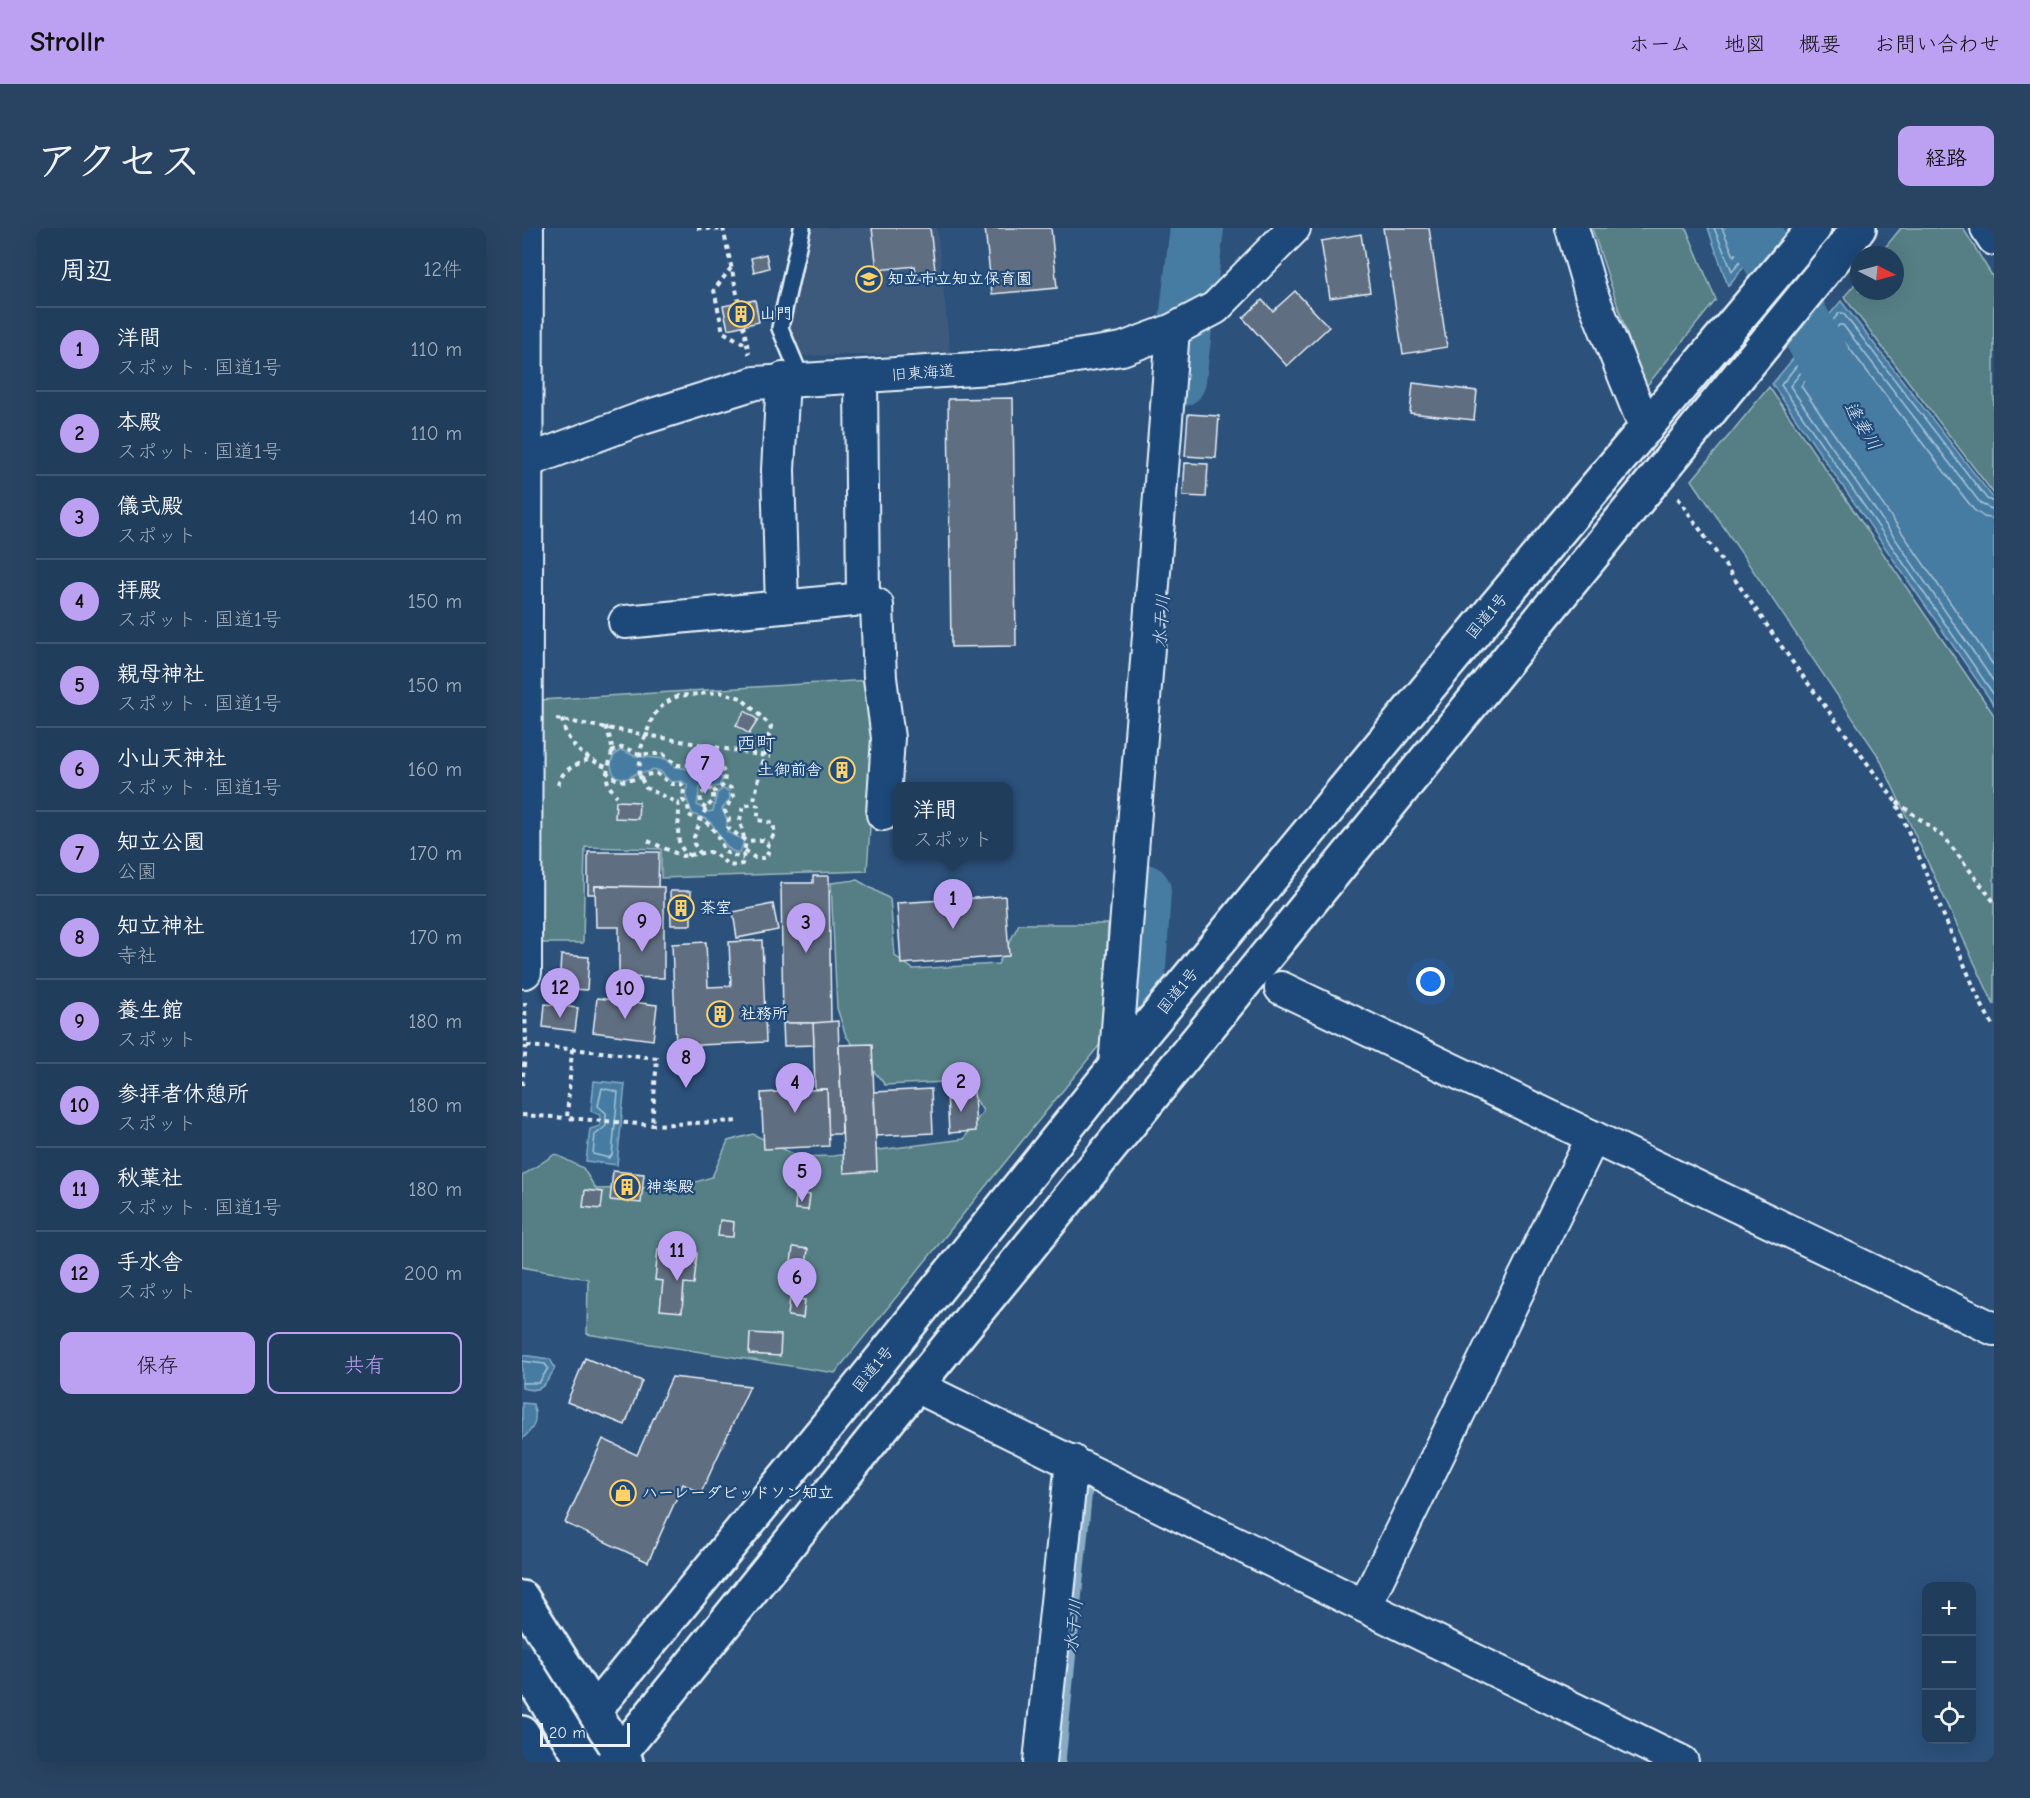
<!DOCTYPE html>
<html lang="ja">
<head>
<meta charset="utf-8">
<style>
	body { margin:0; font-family:"Comic Neue","Klee One",sans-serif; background:#294462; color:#f1f3f6 }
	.controls { position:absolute; right:18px; bottom:18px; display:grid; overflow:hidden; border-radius:12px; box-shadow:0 6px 24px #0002 }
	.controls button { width:54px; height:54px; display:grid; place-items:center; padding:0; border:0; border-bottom:2px solid #3e5672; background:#213d5c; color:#f1f3f6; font:30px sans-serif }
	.compass { position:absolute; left:1328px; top:18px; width:54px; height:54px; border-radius:50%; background:#213d5c; box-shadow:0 6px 24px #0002; rotate:96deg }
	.scale { position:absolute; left:18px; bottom:15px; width:90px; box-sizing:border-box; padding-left:6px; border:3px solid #e8f1f8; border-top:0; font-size:16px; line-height:21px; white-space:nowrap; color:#e8f1f8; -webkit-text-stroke:4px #1f4a7a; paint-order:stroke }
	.you { position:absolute; left:909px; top:754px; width:21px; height:21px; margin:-15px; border:4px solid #fff; border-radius:50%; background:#1a73e8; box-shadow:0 0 0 9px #1a73e833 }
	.badge { display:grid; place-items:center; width:39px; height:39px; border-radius:50%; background:#bca0f2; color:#111; font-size:20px; font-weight:700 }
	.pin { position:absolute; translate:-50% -50px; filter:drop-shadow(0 2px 3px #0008) }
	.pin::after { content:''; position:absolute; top:32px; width:21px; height:18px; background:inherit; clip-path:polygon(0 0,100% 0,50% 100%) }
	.popup { position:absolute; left:371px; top:554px; width:120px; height:78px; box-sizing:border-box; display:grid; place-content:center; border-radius:12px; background:#213d5c; filter:drop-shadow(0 2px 4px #0005); font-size:20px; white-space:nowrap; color:#a2aebb }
	.popup b { font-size:22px; color:#f1f3f6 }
	.popup::after { content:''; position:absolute; left:50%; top:100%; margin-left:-12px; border:12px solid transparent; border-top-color:#213d5c }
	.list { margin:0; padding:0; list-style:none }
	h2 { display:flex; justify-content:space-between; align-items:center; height:78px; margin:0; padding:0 24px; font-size:26px }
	h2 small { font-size:20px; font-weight:400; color:#a2aebb }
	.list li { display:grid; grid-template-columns:39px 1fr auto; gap:18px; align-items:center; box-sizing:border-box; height:84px; padding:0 24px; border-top:2px solid #3e5672 }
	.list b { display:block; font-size:22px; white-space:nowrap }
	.list p { margin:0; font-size:20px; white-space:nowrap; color:#a2aebb }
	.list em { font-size:20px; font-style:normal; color:#a2aebb }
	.actions { display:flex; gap:12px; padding:18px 24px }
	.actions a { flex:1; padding:14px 0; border:2px solid #bca0f2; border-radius:12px; text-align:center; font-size:21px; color:#bca0f2 }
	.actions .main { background:#bca0f2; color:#111 }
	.icon { flex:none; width:33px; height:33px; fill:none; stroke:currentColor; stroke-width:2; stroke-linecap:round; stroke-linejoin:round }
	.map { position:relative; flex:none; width:1472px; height:1534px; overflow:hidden; border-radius:12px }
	header { display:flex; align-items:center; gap:36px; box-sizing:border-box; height:84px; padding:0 30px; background:#bca0f2; color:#111 }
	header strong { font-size:28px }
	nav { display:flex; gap:33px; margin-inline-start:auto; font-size:21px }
	.intro { display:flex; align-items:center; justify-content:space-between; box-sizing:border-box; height:144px; padding:0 36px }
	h1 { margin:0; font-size:42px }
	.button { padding:15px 27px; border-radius:12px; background:#bca0f2; color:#111; font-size:21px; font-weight:700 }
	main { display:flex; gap:36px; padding:0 36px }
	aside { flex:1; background:#213d5c; border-radius:12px; box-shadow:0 6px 24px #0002 }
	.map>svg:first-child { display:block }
</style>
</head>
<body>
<header>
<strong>Strollr</strong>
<nav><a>ホーム</a><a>地図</a><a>概要</a><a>お問い合わせ</a></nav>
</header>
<div class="intro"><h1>アクセス</h1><a class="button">経路</a></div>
<main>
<aside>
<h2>周辺<small>12件</small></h2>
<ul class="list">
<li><span class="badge">1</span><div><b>洋間</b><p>スポット · 国道1号</p></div><em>110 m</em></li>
<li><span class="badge">2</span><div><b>本殿</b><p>スポット · 国道1号</p></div><em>110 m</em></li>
<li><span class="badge">3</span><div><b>儀式殿</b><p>スポット</p></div><em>140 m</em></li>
<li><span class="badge">4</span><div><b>拝殿</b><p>スポット · 国道1号</p></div><em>150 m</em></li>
<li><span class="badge">5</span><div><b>親母神社</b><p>スポット · 国道1号</p></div><em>150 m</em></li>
<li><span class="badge">6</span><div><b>小山天神社</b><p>スポット · 国道1号</p></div><em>160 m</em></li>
<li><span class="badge">7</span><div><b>知立公園</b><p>公園</p></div><em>170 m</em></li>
<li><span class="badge">8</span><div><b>知立神社</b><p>寺社</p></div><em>170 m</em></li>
<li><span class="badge">9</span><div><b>養生館</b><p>スポット</p></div><em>180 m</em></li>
<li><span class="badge">10</span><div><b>参拝者休憩所</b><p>スポット</p></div><em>180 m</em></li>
<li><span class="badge">11</span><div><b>秋葉社</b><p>スポット · 国道1号</p></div><em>180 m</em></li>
<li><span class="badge">12</span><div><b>手水舎</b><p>スポット</p></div><em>200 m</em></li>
</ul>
<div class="actions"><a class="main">保存</a><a>共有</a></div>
</aside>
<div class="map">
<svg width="1472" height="1534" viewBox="0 0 1472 1534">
	<rect width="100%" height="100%" fill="#2c517b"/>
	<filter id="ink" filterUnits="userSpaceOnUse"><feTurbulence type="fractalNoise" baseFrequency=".0167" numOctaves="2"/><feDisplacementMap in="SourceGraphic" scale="12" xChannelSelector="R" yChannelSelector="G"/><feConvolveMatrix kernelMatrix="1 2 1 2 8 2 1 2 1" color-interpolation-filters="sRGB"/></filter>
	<g filter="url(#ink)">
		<polygon fill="#3c5a7d" points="286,0 415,0 428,123 396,126 273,128 263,102"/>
		<g fill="#557e85" stroke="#9eb8be" stroke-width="1.5">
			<polygon points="1070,0 1164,0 1194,72 1123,160"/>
			<polygon points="1379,0 1441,0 1472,51 1472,266 1322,69 1337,51 1337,63 1373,63 1373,27 1357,27"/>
			<polygon points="1247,159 1472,487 1472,777 1357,529 1170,252"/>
			<polygon points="347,452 354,512 345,643 139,650 139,621 63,619 61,715 12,715 18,472"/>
			<polygon points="335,652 368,671 373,728 391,741 476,736 497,696 586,696 580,814 313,1145 65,1106 66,1051 0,1039 0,948 33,926 61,940 74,961 158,959 190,949 206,913 231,906 277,929 311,928 442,911 461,883 443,853 363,857 324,808 315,780 309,655"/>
		</g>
		<g fill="#467ca2" stroke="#87abc4" stroke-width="1.5">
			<polygon points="1186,0 1253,0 1206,58"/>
			<polygon points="1319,73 1472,271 1472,477 1250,156"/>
			<path d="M99,522l14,6 31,3 9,8 14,2 14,6 7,-9h8l4,14 -3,6 -7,1 -5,-4 -7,4 -3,18 11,7 5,-1 4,-18 6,-4 6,2 1,8 -8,10 5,11v12l17,8 -4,13c-16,0 -20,-22 -31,-32 -4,-4 -12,-4 -17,-8l-7,-19 3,-8 -6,-5 -11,1 -11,-11 -7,-2 -5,3 -11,1 -11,6 -11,-3c-7,-11 -4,-20 6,-26z"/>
			<polygon points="72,853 103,856 95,937 64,933 68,901 78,898 78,887 69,883"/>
			<path d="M0,1127l28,4 5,9c-9,16 -13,26 -33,20z"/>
			<path d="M0,1175l11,1c5,16 2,24 -11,35z"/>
		</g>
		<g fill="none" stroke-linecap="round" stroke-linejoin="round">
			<g stroke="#a7c2d6" stroke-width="1.5">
				<polyline points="1192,0 1210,43 1246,0"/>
				<polyline points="1200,0 1212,28 1236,0"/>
				<polyline points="1472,274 1465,271 1321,85 1317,85 1259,157 1472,467"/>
				<polyline points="1472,282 1459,276 1321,97 1317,97 1268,158 1472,454"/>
				<polyline points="1472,291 1462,289 1452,282 1321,112 1316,111 1279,158 1472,438"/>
				<polygon points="80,860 96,864 90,927 87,930 71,926 73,907 84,898 84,885 76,878"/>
				<polyline points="0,1133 23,1136 26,1140 17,1155 0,1155"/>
			</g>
			<polyline stroke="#87abc4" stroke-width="9" points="539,1534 566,1261"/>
			<g stroke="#467ca2" stroke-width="54">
				<polyline points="1231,0 1325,174"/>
				<polyline points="657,152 675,0"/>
				<polyline points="614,786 622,663"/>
			</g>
		</g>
		<g fill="#616e81" stroke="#e8f1f8" stroke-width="1.5">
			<polygon points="350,0 408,0 414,50 395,52 393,38 355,42"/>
			<polygon points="463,0 529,0 535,60 470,66"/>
			<polygon points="861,0 907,0 925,119 881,126"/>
			<polygon points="839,6 848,64 808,70 799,13"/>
			<polygon points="244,26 247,40 232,44 229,30"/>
			<polygon points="773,63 807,99 765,138 721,90 740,72 751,83"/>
			<polygon points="233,72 237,94 206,101 201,78"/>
			<polygon points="891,155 955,163 952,192 888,185"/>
			<polygon points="491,170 494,418 429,419 426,171"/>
			<polygon points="666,186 697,188 694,230 663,228"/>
			<polygon points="663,235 686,236 684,269 661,268"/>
			<polygon points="223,483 236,492 227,506 214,497"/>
			<polygon points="314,532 329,535 327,552 311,550"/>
			<polygon points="94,573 117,574 116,591 93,590"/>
			<polygon points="66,624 137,624 136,659 73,658 73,666 66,666"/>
			<polygon points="291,648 307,648 309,795 261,795 259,655 291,655"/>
			<polygon points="73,658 142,659 142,750 97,749 97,699 74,699"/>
			<polygon points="148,663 169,663 169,697 149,697"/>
			<polygon points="483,668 487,728 379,736 375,675"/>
			<polygon points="251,676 256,702 215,710 211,684"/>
			<polygon points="240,712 244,814 154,818 150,716 184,714 186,759 209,758 207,714"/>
			<polygon points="39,727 67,729 65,762 37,760"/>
			<polygon points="75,770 135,777 131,812 71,804"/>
			<polygon points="23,776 56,780 53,803 21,799"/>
			<polygon points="316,793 320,906 306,906 305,861 293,861 291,795"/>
			<polygon points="261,795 291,795 292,817 262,818"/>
			<polygon points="350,816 355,943 322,945 317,817"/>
			<polygon points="305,861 307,918 242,921 239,865"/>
			<polygon points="409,861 411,905 354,908 352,864"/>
			<polygon points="452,864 454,903 427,905 425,865"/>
			<polygon points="91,943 122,946 119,975 88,972"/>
			<polygon points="63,962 81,964 79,981 61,979"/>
			<polygon points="274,965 288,967 286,982 273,981"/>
			<polygon points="198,992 212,994 211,1009 196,1008"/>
			<polygon points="271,1019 286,1021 284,1037 269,1035"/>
			<polygon points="136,1021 175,1025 172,1056 162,1055 160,1084 138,1082 141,1053 133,1052"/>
			<polygon points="268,1070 283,1072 281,1090 266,1088"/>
			<polygon points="228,1105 259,1107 258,1128 227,1126"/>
			<polygon points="63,1130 120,1153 103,1197 45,1174"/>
			<polygon points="150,1149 228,1158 179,1265 161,1256 126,1334 43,1295 81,1211 115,1227"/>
		</g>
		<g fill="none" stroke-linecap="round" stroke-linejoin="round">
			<g stroke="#e8f1f8" stroke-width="20">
				<polyline id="lane" points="279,150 258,100 280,0"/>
			</g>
			<g stroke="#e8f1f8" stroke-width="36">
				<g id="street">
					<polyline points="1050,0 1069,65 1124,201"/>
					<polyline points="1465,0 1472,11"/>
					<polyline points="339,150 341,371 355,377 358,450 366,510 361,586"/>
					<polyline points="0,235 121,190 233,155 483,139 600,121 651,102 693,80 772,0"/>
					<polyline points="260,379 341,371"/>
					<polyline points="103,394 260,379 256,242 261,151"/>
					<polyline points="3,744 5,0"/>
					<polyline points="759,760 1472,1101"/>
					<polyline points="593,839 651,102"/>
					<polyline points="394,1158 1160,1534"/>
					<polyline points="843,1377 1071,909"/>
					<polyline points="518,1534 550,1233"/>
				</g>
			</g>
			<g stroke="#e8f1f8" stroke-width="38">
				<g id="highway">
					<polyline points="0,1370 104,1534"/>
					<polyline points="0,1505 18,1534"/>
					<polyline points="30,1534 341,1154 593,839 972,380 1292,0"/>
					<polyline points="91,1534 394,1158 1337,0"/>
				</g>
			</g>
			<g stroke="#e8f1f8" stroke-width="4" stroke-dasharray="4.5 4.5" stroke-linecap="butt">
				<polyline points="175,0 201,2"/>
				<polyline points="201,0 217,75"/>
				<polyline points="209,40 192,62 201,104 225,117"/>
				<polyline points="221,97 227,126"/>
				<polyline points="1156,270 1274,439 1374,574 1458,774 1472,799"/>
				<polyline points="34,491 249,529"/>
				<path d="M40,491c4,25 22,39 44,48"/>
				<path d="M84,498c2,8 6,16 6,24 -2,20 -13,27 5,46"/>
				<polyline points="89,524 101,519 117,526 141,526 155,537 167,537 179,544 187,535 197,535 203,546 202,557 191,564"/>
				<path d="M84,543c16,19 30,5 50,2l15,11h10l3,3 -1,13 5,6 1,9c6,4 13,4 18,8 9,8 13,18 18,29l18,7"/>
				<path d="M36,557c4,-15 16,-20 30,-25"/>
				<polyline points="1375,574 1423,610 1472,674"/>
				<polyline points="222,610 218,592 221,578 231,576 236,578 236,592 251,595 253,606 246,614"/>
				<path d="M126,613l34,15 28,-4c14,5 15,18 32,12l4,-23 -18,-13 1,-9 -4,-8 8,-15 -2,-8 -7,-3"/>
				<polyline points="223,622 233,630 244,630 248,619 241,612 224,613"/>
				<polyline points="179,626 172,616 172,609 184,580 191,573 191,564 186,559 178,568 180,578 184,580"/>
				<path d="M169,628c-21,-10 -9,-35 -13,-53l-32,-15 -7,-13 2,-27 12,-32 11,-12 14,-8 42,-4 21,6 30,28 -18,78"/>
				<polyline points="3,774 4,818 50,821 45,890 130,897 218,893"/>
				<polyline points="50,821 135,830 130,897"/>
				<polyline points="0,857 4,818"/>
				<polyline points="0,887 45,890"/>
			</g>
			<use href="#lane" stroke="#1f4a7a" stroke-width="15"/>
			<use href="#street" stroke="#1f4a7a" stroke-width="32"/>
			<use href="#highway" stroke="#1f4a7a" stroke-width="33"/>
			<g stroke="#e8f1f8" stroke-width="38" stroke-linecap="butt">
				<polyline id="highway-bridge" points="0,1435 62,1534"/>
			</g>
			<use href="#highway-bridge" stroke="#1f4a7a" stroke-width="33"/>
		</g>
	</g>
	<defs>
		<g id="school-ring" transform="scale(1.35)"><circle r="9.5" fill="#1f4a7a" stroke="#ffd166" stroke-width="1.5"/><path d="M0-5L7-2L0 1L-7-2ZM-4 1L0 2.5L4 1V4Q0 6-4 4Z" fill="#ffd166"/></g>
		<g id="building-ring" transform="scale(1.35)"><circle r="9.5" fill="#1f4a7a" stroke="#ffd166" stroke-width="1.5"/><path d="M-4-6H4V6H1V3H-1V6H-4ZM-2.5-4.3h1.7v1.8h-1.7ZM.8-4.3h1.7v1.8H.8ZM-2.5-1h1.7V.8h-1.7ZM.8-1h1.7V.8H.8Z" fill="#ffd166"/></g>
		<g id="shop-ring" transform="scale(1.35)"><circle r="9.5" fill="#1f4a7a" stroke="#ffd166" stroke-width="1.5"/><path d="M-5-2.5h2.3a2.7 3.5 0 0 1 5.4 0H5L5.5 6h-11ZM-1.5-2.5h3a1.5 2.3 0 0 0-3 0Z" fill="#ffd166"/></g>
	</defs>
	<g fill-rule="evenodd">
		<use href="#school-ring" x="347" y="51"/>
		<use href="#building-ring" x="219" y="86"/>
		<use href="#building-ring" x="320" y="542"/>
		<use href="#building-ring" x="159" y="680"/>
		<use href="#building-ring" x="198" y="786"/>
		<use href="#building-ring" x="105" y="959"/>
		<use href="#shop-ring" x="101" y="1265"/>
	</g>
	<g text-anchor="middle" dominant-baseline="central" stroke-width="4.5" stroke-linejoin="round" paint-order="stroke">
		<g font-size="16" font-weight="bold" fill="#e8f1f8" stroke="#1f4a7a" text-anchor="start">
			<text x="366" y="51">知立市立知立保育園</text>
			<text x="238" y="86">山門</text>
			<text x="300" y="542" text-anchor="end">土御前舎</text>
			<text x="178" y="680">茶室</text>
			<text x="218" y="786">社務所</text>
			<text x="124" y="959">神楽殿</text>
			<text x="120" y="1265">ハーレーダビッドソン知立</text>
		</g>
		<g font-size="16" fill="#e8f1f8" stroke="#1f4a7a">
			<text transform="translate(401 145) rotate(-4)">旧東海道</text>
			<text transform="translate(965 388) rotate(-50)">国道1号</text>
			<text transform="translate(656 763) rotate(-51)">国道1号</text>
			<text transform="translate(351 1141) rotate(-51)">国道1号</text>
		</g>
		<g font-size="18" font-style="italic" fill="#d0dfeb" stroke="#1f4a7a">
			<text transform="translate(1340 198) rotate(59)">逢妻川</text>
			<text transform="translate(640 393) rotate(-86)">水干川</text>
			<text transform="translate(552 1398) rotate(-84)">水干川</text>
		</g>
		<g font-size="20" fill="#e8f1f8" stroke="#1f4a7a">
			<text x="234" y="515">西町</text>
		</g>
	</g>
</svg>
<div class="controls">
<button>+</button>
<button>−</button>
<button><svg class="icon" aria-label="locate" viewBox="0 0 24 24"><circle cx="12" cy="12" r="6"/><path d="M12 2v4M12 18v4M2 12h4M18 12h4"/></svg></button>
</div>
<svg class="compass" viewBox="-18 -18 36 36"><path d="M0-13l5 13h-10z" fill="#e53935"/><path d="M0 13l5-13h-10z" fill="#a2aebb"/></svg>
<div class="scale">20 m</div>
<div class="you"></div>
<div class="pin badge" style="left:431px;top:701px">1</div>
<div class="popup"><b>洋間</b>スポット</div>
<div class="pin badge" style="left:439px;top:884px">2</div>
<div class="pin badge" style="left:284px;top:725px">3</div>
<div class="pin badge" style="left:273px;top:885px">4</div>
<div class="pin badge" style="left:280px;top:974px">5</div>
<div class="pin badge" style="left:275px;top:1080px">6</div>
<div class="pin badge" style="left:183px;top:566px">7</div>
<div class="pin badge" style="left:164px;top:860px">8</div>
<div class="pin badge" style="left:120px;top:724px">9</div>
<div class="pin badge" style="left:103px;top:791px">10</div>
<div class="pin badge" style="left:155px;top:1053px">11</div>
<div class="pin badge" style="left:38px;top:790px">12</div>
</div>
</main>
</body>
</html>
